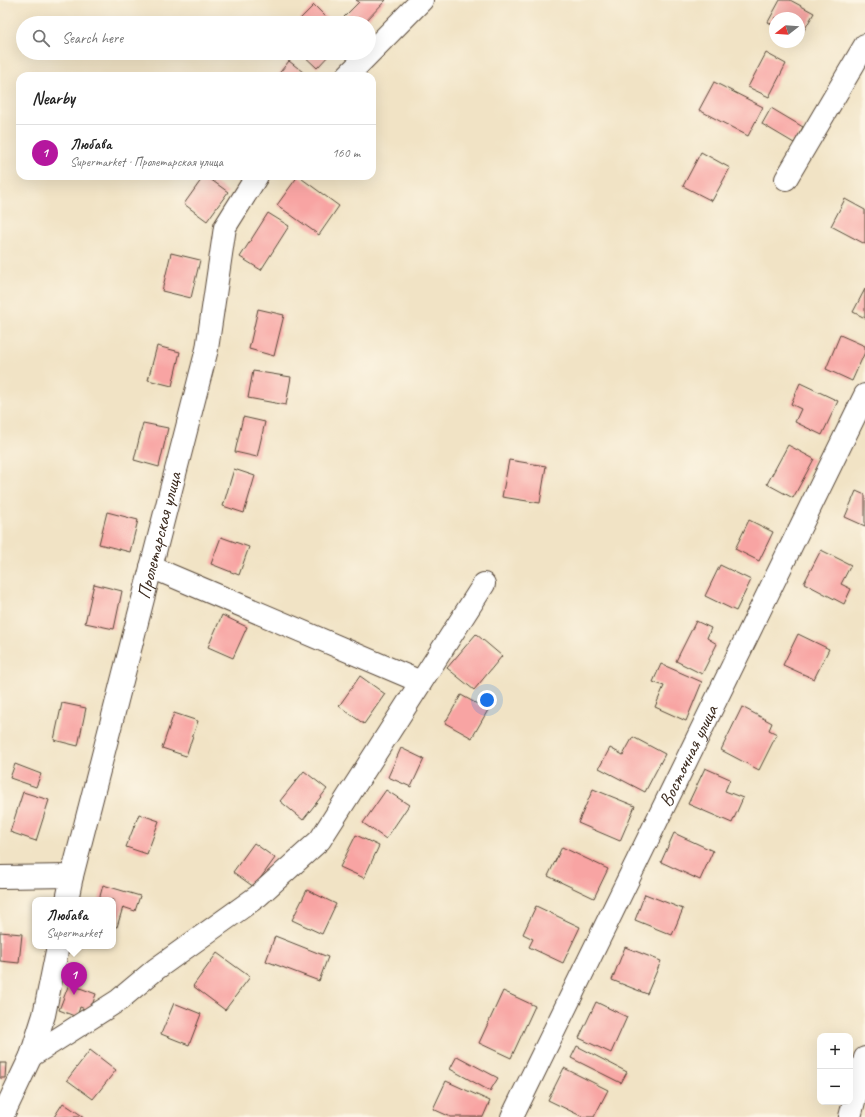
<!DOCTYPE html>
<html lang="en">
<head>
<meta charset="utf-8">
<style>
	body { margin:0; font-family:Caveat,sans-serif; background:#f2f2f2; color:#222 }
	.controls { position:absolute; right:12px; bottom:12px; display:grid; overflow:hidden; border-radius:8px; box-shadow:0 4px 16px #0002 }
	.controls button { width:36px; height:36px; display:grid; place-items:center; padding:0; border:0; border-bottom:1px solid #e0e0e0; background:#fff; color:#222; font:20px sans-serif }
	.compass { position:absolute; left:769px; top:12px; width:36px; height:36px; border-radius:50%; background:#fff; box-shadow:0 4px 16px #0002; rotate:253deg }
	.you { position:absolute; left:487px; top:700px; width:14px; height:14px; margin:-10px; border:3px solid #fff; border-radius:50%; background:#1a73e8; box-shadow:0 0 0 6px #1a73e833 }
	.badge { display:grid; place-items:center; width:26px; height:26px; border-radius:50%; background:#b5179e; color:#fff; font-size:13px; font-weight:700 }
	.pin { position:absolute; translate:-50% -33px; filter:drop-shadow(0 1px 2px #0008) }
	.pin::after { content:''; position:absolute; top:21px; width:14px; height:12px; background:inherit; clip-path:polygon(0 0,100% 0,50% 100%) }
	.popup { position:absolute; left:32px; top:897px; width:84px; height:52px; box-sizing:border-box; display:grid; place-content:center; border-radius:8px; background:#fff; filter:drop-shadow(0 1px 3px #0005); font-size:13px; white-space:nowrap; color:#767676 }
	.popup b { font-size:15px; color:#222 }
	.popup::after { content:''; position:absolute; left:50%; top:100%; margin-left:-8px; border:8px solid transparent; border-top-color:#fff }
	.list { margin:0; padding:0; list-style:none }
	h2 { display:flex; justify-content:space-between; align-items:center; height:52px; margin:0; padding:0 16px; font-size:17px }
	h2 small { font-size:13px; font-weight:400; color:#767676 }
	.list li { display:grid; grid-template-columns:26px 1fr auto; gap:12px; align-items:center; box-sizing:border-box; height:56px; padding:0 16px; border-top:1px solid #e0e0e0 }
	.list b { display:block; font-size:15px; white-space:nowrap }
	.list p { margin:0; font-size:13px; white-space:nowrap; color:#767676 }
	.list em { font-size:13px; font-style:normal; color:#767676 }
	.icon { flex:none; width:22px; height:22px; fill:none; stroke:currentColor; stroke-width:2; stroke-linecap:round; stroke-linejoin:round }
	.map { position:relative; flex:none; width:865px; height:1117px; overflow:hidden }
	.search { position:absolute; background:#fff; box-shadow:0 4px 16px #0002; left:16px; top:16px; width:360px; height:44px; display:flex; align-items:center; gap:10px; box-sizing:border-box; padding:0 14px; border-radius:22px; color:#767676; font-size:15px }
	.panel { position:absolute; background:#fff; box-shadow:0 4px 16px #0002; left:16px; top:72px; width:360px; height:108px; border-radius:12px }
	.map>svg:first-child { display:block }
</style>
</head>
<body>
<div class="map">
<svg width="865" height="1117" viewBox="0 0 865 1117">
	<rect width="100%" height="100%" fill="#fcf5e5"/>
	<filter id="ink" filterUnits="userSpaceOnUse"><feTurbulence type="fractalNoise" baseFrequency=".025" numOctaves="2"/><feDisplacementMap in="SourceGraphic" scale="8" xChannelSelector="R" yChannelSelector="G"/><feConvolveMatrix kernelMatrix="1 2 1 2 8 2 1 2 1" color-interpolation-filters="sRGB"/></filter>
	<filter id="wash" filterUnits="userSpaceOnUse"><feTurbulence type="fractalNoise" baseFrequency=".012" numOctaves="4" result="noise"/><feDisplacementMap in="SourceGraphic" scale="16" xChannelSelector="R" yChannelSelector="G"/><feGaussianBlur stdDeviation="0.9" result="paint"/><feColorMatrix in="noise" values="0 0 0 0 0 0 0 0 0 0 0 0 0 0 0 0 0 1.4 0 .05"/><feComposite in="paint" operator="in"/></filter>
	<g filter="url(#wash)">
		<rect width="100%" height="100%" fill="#f1e3c5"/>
		<g id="blocks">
			<g fill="#f8a4a3">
				<polygon points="356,0 386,0 364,23 344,23 341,20 359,2"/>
				<polygon points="780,0 790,0 814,13 799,39 799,18 775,18 775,26 768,22"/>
				<polygon points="314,5 332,23 296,23"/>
				<polygon points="301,53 331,53 317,68"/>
				<polygon points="766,53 786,64 769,97 748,87"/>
				<polygon points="289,61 303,72 299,76 277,76"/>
				<polygon points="714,82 763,107 748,136 699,110"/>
				<polygon points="771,108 803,127 794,143 762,124"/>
				<polygon points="701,152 730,168 712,201 683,186"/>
				<polygon points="204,176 206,176 228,192 207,221 184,204"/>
				<polygon points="298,176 339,206 319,235 277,205"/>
				<polygon points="845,199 865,210 865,244 831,226"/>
				<polygon points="268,213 289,226 261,270 240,257"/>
				<polygon points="171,253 200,260 191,298 162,291"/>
				<polygon points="865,289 865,318 853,312"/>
				<polygon points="258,309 284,315 274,356 249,349"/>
				<polygon points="840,335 865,346 865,352 852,381 826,369"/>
				<polygon points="157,346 180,352 172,386 148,380"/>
				<polygon points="253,371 291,377 286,405 248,398"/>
				<polygon points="800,383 838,401 822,435 795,422 801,409 791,404"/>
				<polygon points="243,417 265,422 257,457 235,452"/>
				<polygon points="143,423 168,428 159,467 134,460"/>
				<polygon points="788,445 814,459 793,498 767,484"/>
				<polygon points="509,460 546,466 540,503 502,497"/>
				<polygon points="234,469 255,476 244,513 223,506"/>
				<polygon points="856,491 865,495 865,526 845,517"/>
				<polygon points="107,512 138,520 130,552 99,544"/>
				<polygon points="749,520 773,532 759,561 735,549"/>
				<polygon points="221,537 249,547 239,575 211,564"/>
				<polygon points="821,550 851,565 841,584 851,589 844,604 804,583"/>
				<polygon points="720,565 751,580 736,611 705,596"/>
				<polygon points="94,584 122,591 114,629 85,623"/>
				<polygon points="222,615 247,627 233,658 208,647"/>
				<polygon points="696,621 711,628 707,638 717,644 702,674 676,661"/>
				<polygon points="476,634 502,656 474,690 447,668"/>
				<polygon points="798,634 829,649 814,679 783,665"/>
				<polygon points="661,664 702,682 686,721 655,707 664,686 653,682"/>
				<polygon points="360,676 385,694 364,724 339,706"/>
				<polygon points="461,695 488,710 472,738 445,723"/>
				<polygon points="62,703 86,708 78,746 54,740"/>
				<polygon points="742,707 772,723 769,730 777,734 759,770 721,750"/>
				<polygon points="174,713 198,721 186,756 162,748"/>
				<polygon points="633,737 665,754 645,792 599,768 610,748 623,755"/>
				<polygon points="401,748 424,759 411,787 388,777"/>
				<polygon points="15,764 41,774 36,787 10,778"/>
				<polygon points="705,768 730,779 725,791 743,798 732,823 688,804"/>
				<polygon points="304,771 327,789 303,820 280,801"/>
				<polygon points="593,789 635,806 620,841 578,823"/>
				<polygon points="386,790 409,805 386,839 363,823"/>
				<polygon points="23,792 49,800 36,841 10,832"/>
				<polygon points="139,814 159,821 147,854 126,847"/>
				<polygon points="674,833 713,851 700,880 661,862"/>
				<polygon points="356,835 379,846 364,878 340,867"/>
				<polygon points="254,843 275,858 254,887 233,872"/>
				<polygon points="562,847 608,869 594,898 548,876"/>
				<polygon points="103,885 140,896 135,911 123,907 117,927 113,926 113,900 99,900"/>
				<polygon points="307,890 336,904 322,934 292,920"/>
				<polygon points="645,894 683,909 672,935 635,920"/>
				<polygon points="536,906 580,927 563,963 529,947 533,939 523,934"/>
				<polygon points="0,932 22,934 19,963 0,961"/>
				<polygon points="275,936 328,957 319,981 266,961"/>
				<polygon points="625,947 661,961 647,994 612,980"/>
				<polygon points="217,953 250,977 225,1010 193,986"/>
				<polygon points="69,984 96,994 90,1011 80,1007 77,1017 59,1010"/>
				<polygon points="503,991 535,1006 511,1058 479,1043"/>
				<polygon points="596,1002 627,1017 611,1053 579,1038"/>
				<polygon points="174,1003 201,1014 189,1045 161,1034"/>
				<polygon points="577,1046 627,1072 621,1083 571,1058"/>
				<polygon points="90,1050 116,1070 93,1099 67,1080"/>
				<polygon points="457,1056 498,1078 490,1091 450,1069"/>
				<polygon points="0,1063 6,1063 5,1078 0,1078"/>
				<polygon points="564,1068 608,1090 594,1117 583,1117 548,1100"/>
				<polygon points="446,1081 490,1101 483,1117 451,1117 433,1109"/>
				<polygon points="63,1103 84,1117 54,1117"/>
			</g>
		</g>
	</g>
	<g filter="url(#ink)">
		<use href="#blocks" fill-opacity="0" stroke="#564637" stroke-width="1"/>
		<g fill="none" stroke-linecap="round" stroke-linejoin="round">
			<g stroke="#564637" stroke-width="24">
				<g id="minor">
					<polyline points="347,76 422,0"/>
					<polyline points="786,179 865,45"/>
					<polyline points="151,567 421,682"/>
					<polyline points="0,877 72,876"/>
					<path id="s1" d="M67,900l5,-24 135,-527 18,-122 32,-51"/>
					<polyline points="31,1056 119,1000 156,969 258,896 320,840 484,584"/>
					<polyline points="2,1117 31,1056 44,1015 58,946"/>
					<path id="s2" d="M512,1117l353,-722"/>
					<polyline points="850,1117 865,1058"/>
				</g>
			</g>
			<use href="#minor" stroke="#fff" stroke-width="22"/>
		</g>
	</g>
	<g text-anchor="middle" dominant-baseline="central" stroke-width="3" stroke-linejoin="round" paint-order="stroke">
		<g font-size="19" fill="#3b2a1e" stroke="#fcf5e5">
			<text stroke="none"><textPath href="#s1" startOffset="376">Пролетарская улица</textPath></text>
			<text stroke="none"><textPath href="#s2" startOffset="402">Восточная улица</textPath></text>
		</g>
	</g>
</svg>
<div class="controls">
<button>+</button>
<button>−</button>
</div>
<svg class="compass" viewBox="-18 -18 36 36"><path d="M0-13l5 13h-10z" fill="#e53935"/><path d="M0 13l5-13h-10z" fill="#767676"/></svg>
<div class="you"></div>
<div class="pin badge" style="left:74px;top:995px">1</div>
<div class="popup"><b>Любава</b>Supermarket</div>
<div class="search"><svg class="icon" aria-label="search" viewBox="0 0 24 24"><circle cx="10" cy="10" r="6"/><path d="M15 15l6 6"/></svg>Search here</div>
<section class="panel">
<h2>Nearby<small></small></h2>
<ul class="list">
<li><span class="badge">1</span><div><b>Любава</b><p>Supermarket · Пролетарская улица</p></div><em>160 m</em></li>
</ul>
</section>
</div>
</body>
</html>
